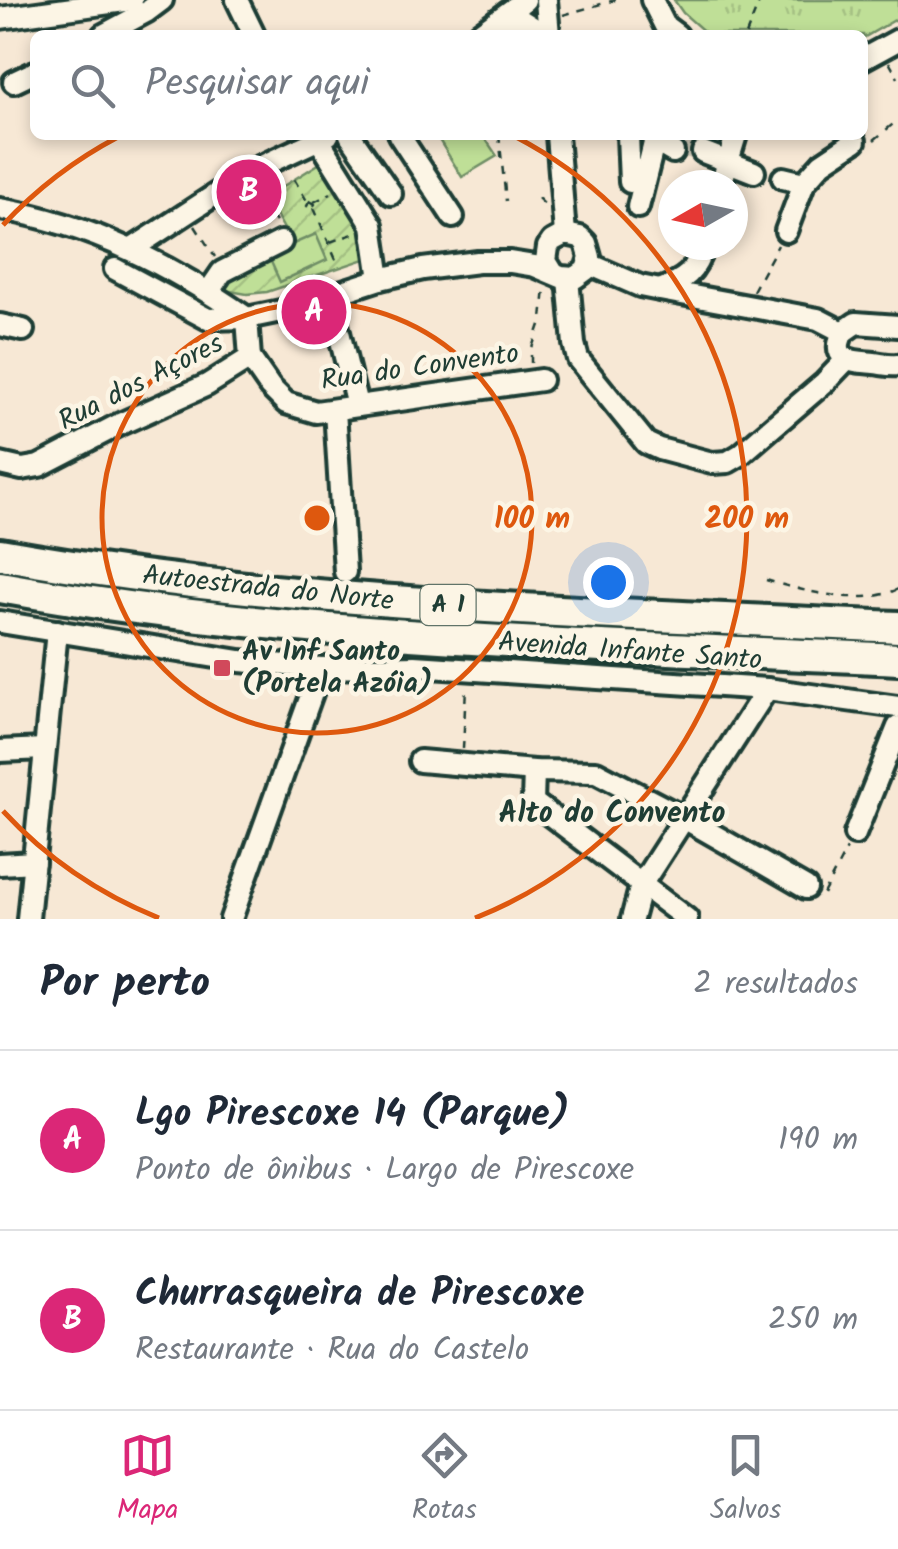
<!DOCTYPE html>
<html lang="pt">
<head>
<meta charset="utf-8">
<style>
	body { margin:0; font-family:Kalam,sans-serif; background:#f2f2f3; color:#1f2937 }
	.compass { position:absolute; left:658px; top:170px; width:90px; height:90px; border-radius:50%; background:#fff; box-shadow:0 5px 15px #0003; rotate:261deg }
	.you { position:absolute; left:608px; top:582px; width:35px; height:35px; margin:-25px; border:8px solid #fff; border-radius:50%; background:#1a73e8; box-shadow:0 0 0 15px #1a73e833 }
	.badge { display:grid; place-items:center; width:65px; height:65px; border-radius:50%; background:#db2777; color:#fff; font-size:32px; font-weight:700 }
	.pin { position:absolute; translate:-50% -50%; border:5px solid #fff; box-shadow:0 2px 10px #0006 }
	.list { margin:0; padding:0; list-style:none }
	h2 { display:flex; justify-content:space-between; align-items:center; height:130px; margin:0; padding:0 40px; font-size:42px }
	h2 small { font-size:32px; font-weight:400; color:#747a83 }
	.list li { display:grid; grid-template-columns:65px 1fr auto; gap:30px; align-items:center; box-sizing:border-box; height:180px; padding:0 40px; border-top:2px solid #e0e1e3 }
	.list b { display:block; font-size:38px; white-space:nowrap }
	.list p { margin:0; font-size:32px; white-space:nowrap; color:#747a83 }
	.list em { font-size:32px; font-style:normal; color:#747a83 }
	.icon { flex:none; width:55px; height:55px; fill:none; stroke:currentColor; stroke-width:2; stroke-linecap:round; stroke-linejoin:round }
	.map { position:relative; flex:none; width:898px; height:919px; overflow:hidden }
	.search { position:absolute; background:#fff; box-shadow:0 5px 15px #0003; left:30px; right:30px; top:30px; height:110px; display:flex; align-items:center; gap:25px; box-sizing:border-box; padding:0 35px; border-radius:15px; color:#747a83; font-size:38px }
	.sheet { height:490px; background:#fff }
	nav { display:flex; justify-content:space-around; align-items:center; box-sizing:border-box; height:140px; border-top:2px solid #e0e1e3; background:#fff; font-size:28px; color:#747a83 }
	nav a { display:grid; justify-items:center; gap:5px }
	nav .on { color:#db2777 }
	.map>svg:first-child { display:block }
</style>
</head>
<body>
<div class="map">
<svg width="898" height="919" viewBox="0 0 898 919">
	<defs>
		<pattern id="park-tufts" width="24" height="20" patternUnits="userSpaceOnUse" patternTransform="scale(2.5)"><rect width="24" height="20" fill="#bfdf97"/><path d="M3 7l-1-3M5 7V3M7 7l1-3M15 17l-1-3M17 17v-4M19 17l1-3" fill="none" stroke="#a4c083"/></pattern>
		<pattern id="garden-furrows" width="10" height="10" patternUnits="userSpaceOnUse" patternTransform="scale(2.5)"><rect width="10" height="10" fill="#bfdf97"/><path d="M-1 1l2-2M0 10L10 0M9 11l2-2" fill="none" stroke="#a4c083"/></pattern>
	</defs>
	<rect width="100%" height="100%" fill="#f7e8d5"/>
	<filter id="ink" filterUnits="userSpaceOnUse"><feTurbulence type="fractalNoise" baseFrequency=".01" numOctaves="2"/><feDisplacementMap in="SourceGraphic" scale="20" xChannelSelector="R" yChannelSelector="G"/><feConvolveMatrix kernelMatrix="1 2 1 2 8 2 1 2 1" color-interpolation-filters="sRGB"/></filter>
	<g filter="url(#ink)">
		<polygon fill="url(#park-tufts)" stroke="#6f8e66" stroke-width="2.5" points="674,0 898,0 898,18 863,38 863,35 708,35 683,13"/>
		<polygon fill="url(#garden-furrows)" stroke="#6f8e66" stroke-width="2.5" points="325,160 366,229 371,257 267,292 247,294 224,290 228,275 288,236 266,197"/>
		<g fill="#bfdf97" stroke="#6f8e66" stroke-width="2.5">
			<polygon points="436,135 483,135 497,156 462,177"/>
			<polygon points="316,234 327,260 280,282 268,255"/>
		</g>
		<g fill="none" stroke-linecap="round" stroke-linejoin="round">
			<polyline stroke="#ccc6b5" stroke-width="20" stroke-dasharray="20 10" stroke-linecap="butt" points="676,144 703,152"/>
			<g stroke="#1f3d34" stroke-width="28">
				<g id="minor">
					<polyline points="237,0 254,35"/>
					<polyline points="546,0 549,35"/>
					<polyline points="652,0 665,26 677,35"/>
					<polyline points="0,18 132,0"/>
					<polyline points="498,20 521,20 545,35"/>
					<polyline points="103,35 146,12 162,0"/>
					<polyline points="477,35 525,0"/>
					<polyline points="863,59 898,40"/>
					<polyline points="14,82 35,72"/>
					<polyline points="316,135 372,225 380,279"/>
					<polyline points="350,135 391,194"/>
					<polyline points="399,135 453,217"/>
					<polyline points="557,135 565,234"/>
					<polyline points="628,135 630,182"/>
					<polyline points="654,141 673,152"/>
					<polyline points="703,152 754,172"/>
					<polyline points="783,178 804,183 786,231"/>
					<polyline points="804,183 822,163 855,141"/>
					<polyline points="721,185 736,135"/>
					<polyline points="638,207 656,135"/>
					<path d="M0,209c91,15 172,57 247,109"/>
					<polyline points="132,249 253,170 328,135"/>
					<polyline points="589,264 640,286 660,290 818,319 843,332"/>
					<polyline points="115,269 208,319 247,318 281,311 380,279 423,269 478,262 510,262 535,266 561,277 575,278 586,270 590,257 586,243 580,237 565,234 552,241 548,247 546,261 554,274"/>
					<polyline points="568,279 574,344 578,359 646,443 659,449 712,463 728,462 740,455 825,382 847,359"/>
					<path d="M660,290c26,-11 35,-17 44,-45"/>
					<polyline points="209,291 222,272 281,242"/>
					<polyline points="330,296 357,405"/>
					<polyline points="247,318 250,358 270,387 286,403 316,412 541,380"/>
					<polyline points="0,325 23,330"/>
					<path d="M898,326l-42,-3 -13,9c-14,30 11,29 31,31 9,1 15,3 24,2"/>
					<polyline points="335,410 345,572"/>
					<polyline points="0,464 22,469 39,466 120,424 207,385 250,358"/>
					<polyline points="0,622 240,661 321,668 415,666 767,689 898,707"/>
					<polyline points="0,751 44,749"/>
					<polyline points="420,761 534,771 596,772 684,818 806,888"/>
					<polyline points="534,771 533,802 687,919"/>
					<polyline points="855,834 898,727"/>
					<polyline points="0,864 34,862"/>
					<polyline points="28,919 57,631"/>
					<polyline points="231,919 321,668"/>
					<polyline points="632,919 641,885 767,689"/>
				</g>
			</g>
			<g stroke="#1f3d34" stroke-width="38">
				<g id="highway">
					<path d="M0,554c296,53 598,58 898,73"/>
					<path d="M0,587c296,53 598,58 898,72"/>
				</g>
			</g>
			<g stroke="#1f3d34" stroke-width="2.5" stroke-dasharray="8 8" stroke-linecap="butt">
				<polyline points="563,15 615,0"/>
				<polyline points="746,35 760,0"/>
				<polyline points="889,62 898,78"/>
				<polyline points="499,135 506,201"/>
				<polyline points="874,140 898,120"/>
				<polyline points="294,179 307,201"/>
				<polyline points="255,188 277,224"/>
				<polyline points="538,198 544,204"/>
				<polygon points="310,201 315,204 311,209 307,206"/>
				<polyline points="314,202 331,193"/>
				<polyline points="314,208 336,260"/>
				<polyline points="195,226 215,257"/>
				<polyline points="330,242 356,233"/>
				<polyline points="753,291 778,245"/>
				<polyline points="531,363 531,351 542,319 545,288"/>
				<path d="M766,580c37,11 95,27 132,9"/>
				<polyline points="463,749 466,687"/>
				<polyline points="823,894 847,849"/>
			</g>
			<use href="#minor" stroke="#fcf5e5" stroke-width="20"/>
			<use href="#highway" stroke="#fcf5e5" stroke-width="30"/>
		</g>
	</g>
	<g fill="none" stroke="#de580e" stroke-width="5">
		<circle cx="317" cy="518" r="215"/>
		<path d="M159 918A430 430 0 0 1 3 811M3 225A430 430 0 0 1 118 137M516 137A430 430 0 0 1 475 918"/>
	</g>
	<rect fill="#d1495b" stroke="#fcf5e5" stroke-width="4" x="212" y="658" width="20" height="20" rx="5"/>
	<g text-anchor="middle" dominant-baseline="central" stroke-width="9" stroke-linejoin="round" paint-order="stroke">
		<rect fill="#fcf5e5" stroke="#617469" stroke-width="2.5" x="420.5" y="585" width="55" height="40" rx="8"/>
		<g font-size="25" font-weight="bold" fill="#1f3d34">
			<text x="448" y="605">A 1</text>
		</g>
		<g font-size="28" fill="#1f3d34" stroke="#fcf5e5">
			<text transform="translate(420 368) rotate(-8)">Rua do Convento</text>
			<text transform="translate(141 383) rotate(-27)">Rua dos Açores</text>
			<text transform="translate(268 589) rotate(6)">Autoestrada do Norte</text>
			<text transform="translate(630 652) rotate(4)">Avenida Infante Santo</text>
		</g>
		<g font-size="28" font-weight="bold" fill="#1f3d34" stroke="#fcf5e5" text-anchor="start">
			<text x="242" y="652">Av Inf Santo<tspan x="242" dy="32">(Portela Azóia)</tspan></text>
		</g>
		<g font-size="30" font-weight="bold" fill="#1f3d34" stroke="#fcf5e5">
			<text x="612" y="814">Alto do Convento</text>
		</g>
	</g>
	<circle cx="317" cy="518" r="15" fill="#de580e" stroke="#fcf5e5" stroke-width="5"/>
	<g font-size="30" text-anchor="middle" font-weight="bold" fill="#de580e" stroke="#fcf5e5" stroke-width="9" stroke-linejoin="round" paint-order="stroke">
		<text x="532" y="528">100 m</text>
		<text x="747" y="528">200 m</text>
	</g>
</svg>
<svg class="compass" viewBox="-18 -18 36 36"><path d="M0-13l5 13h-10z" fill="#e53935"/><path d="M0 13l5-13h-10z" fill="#747a83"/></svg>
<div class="you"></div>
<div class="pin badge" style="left:314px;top:312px">A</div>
<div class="pin badge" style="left:249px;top:192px">B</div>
<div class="search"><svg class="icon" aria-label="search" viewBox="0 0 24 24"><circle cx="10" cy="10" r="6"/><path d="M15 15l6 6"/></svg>Pesquisar aqui</div>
</div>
<section class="sheet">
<h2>Por perto<small>2 resultados</small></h2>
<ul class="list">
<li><span class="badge">A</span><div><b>Lgo Pirescoxe 14 (Parque)</b><p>Ponto de ônibus · Largo de Pirescoxe</p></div><em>190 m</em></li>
<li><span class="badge">B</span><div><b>Churrasqueira de Pirescoxe</b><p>Restaurante · Rua do Castelo</p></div><em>250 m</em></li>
</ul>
</section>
<nav>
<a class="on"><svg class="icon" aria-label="map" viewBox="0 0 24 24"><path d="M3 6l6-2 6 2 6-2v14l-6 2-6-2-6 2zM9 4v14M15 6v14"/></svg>Mapa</a>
<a><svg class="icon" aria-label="directions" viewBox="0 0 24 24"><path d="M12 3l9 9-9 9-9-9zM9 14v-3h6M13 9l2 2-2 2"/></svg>Rotas</a>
<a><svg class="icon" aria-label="saved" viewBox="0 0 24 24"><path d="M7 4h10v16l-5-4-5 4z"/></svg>Salvos</a>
</nav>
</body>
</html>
